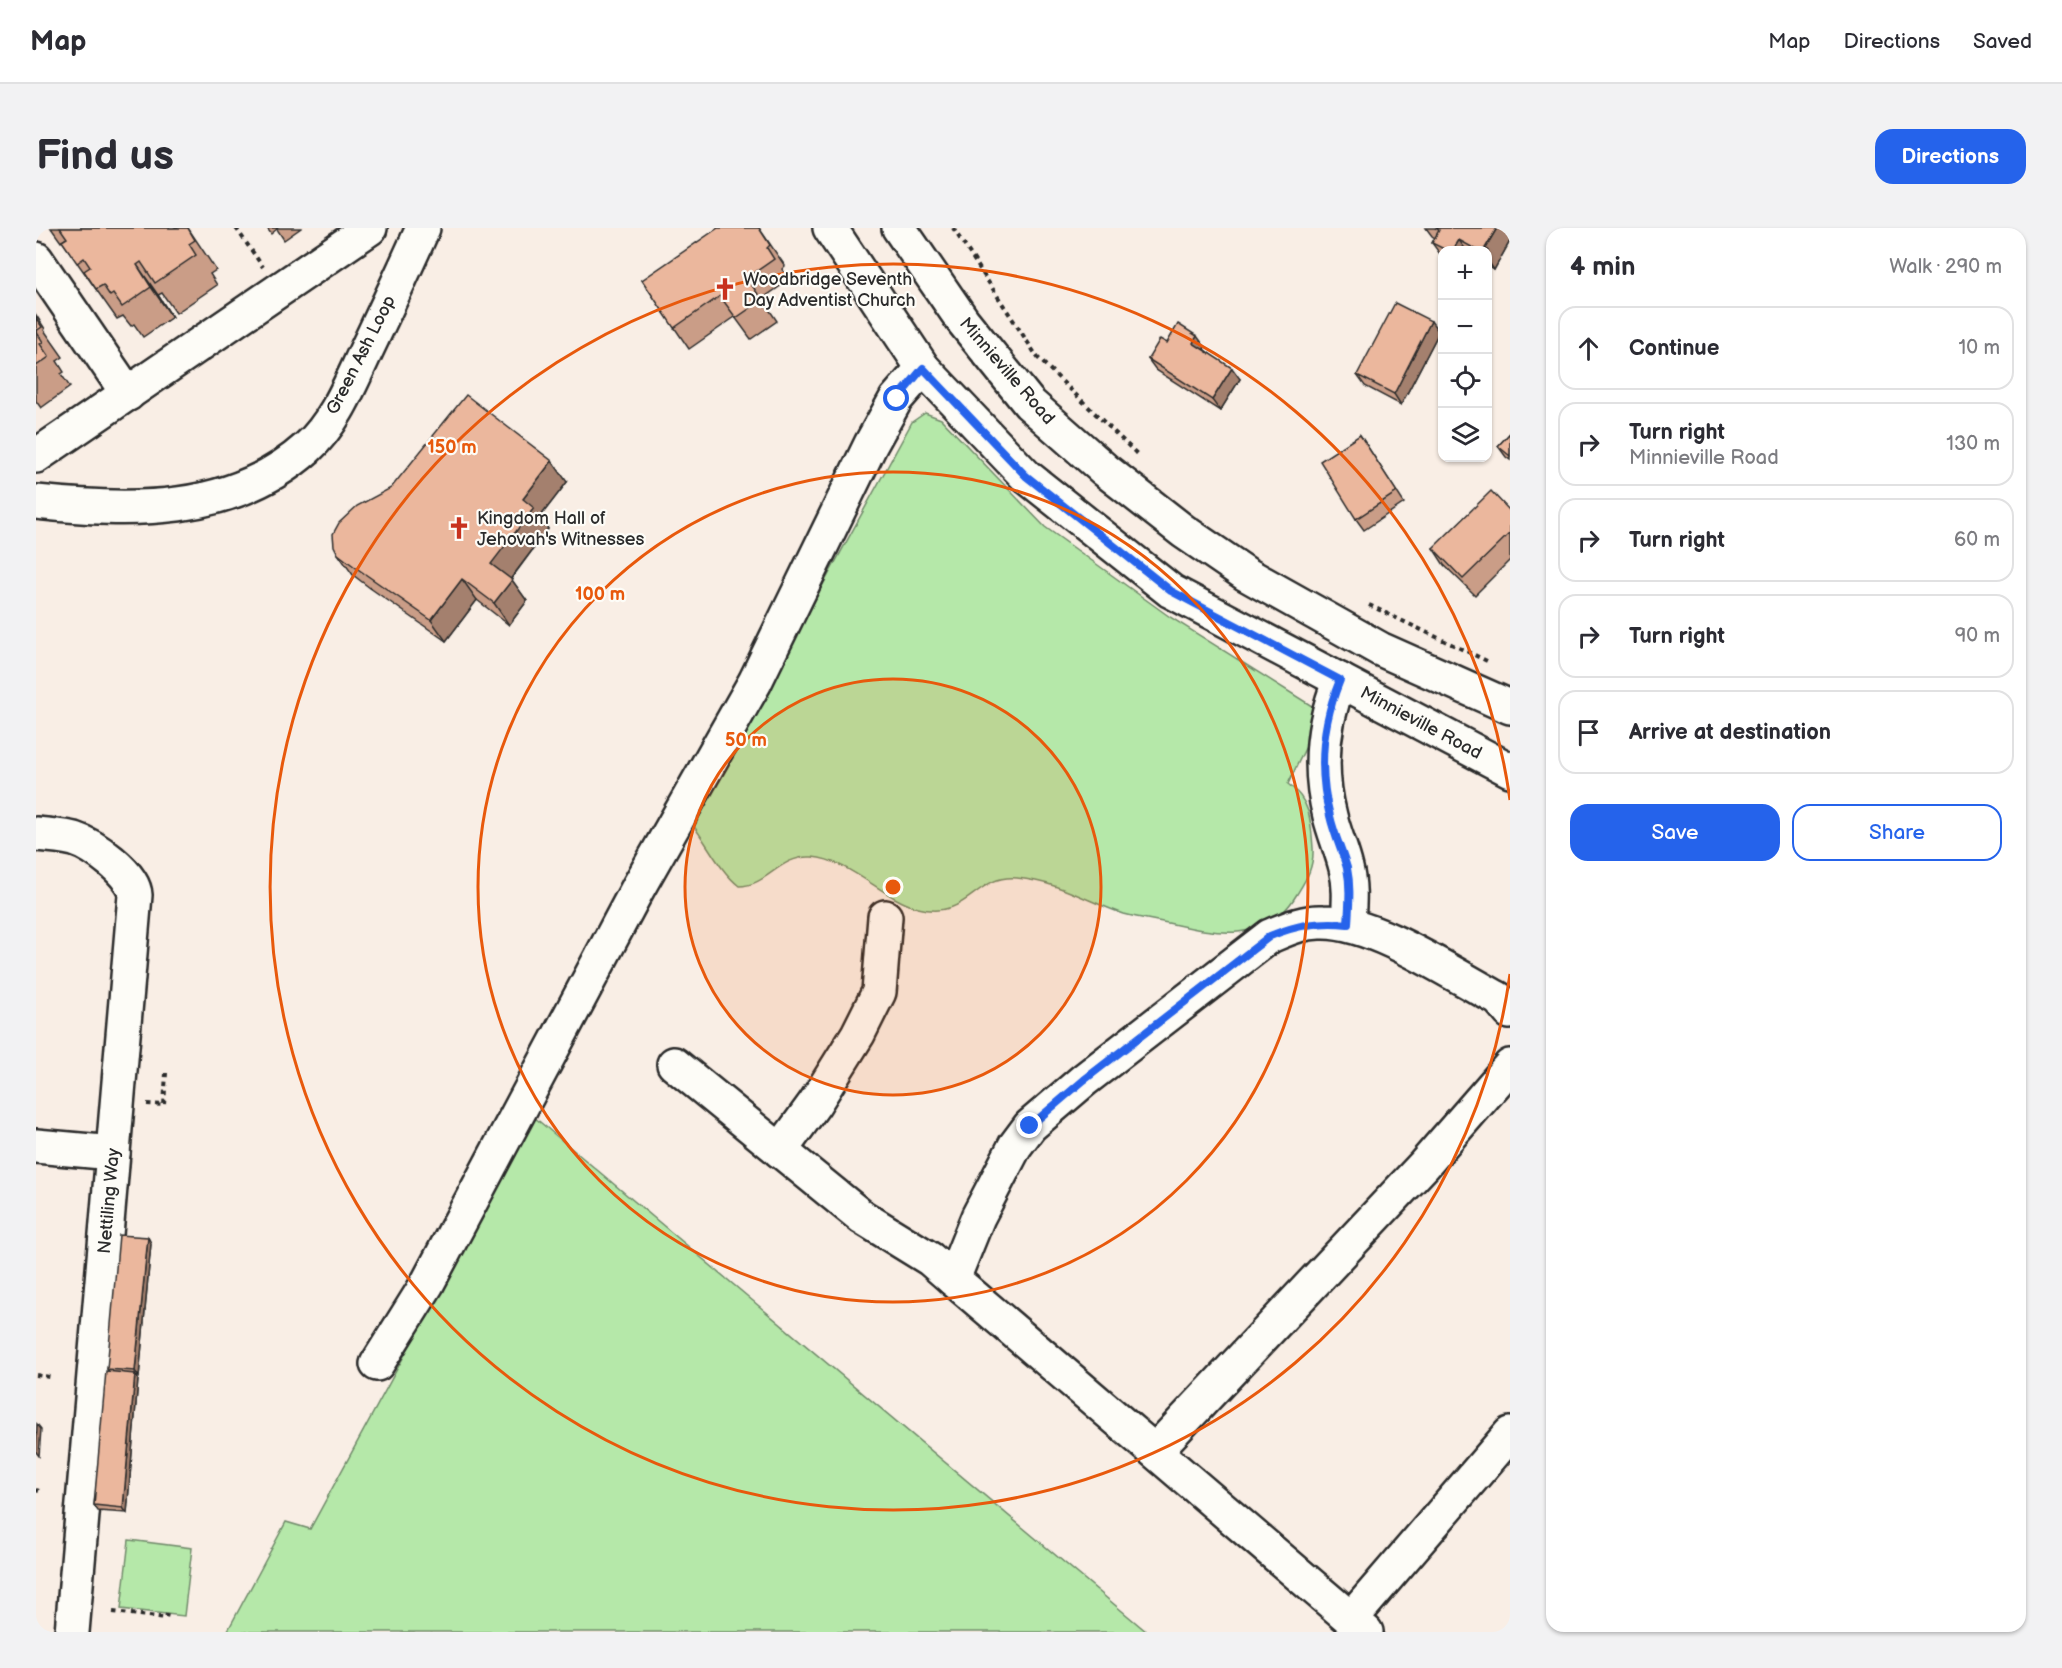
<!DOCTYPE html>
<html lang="en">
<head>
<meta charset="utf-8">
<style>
	body { margin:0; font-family:"Balsamiq Sans",sans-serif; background:#f2f2f3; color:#2b2b33 }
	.controls { position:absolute; right:18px; top:18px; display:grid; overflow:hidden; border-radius:12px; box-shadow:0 2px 4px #0004 }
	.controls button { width:54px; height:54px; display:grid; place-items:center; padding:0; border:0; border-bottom:2px solid #e1e1e2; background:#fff; color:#2b2b33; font:30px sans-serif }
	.stop { position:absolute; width:18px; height:18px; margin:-14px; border:4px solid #2563eb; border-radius:50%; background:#fff }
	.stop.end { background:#2563eb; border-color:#fff; box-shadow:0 2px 6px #0008 }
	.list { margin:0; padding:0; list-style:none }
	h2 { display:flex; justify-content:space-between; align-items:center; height:78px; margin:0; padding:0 24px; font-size:26px }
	h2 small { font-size:20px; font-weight:400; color:#7c7c81 }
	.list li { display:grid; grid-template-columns:39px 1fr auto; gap:18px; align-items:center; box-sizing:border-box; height:84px; margin:0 12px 12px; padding:0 12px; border:2px solid #e1e1e2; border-radius:18px }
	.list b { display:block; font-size:22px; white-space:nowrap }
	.list p { margin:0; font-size:20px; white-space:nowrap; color:#7c7c81 }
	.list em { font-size:20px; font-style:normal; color:#7c7c81 }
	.actions { display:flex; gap:12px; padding:18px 24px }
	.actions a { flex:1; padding:14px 0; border:2px solid #2563eb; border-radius:18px; text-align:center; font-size:21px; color:#2563eb }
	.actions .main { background:#2563eb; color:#fff }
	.icon { flex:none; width:33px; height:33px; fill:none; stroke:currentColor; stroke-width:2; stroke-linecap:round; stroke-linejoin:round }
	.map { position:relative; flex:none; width:1474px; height:1404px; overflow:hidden; border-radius:18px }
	header { display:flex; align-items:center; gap:36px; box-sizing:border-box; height:84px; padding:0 30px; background:#fff; border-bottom:2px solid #e1e1e2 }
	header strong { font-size:28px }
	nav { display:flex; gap:33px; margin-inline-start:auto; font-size:21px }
	.intro { display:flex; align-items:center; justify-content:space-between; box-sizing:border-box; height:144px; padding:0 36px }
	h1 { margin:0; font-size:42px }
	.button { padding:15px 27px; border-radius:18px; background:#2563eb; color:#fff; font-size:21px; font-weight:700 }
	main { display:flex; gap:36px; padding:0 36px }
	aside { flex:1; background:#fff; border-radius:18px; box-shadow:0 2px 4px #0004 }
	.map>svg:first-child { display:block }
</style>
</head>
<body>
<header>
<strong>Map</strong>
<nav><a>Map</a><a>Directions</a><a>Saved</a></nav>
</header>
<div class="intro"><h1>Find us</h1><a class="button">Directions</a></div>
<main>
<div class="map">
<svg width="1474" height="1404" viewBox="0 0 1474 1404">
	<rect width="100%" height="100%" fill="#f9eee5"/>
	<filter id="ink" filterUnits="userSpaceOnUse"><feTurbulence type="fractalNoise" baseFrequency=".0167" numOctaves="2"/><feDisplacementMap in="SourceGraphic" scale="12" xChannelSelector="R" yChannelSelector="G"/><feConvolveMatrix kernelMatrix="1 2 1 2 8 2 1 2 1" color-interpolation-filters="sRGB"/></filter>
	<g filter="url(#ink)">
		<g fill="#b5e8a9" stroke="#708a6a" stroke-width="1.5">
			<path d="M889,185l16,6 104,108 125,90 145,91 -4,28 -23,48c23,17 23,38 25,64 1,19 -6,30 -16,46 -30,51 -80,40 -129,29 -14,-3 -30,-5 -44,-9 -38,-13 -65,-32 -107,-36 -43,-4 -48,43 -99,30 -36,-10 -68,-48 -106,-51 -33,-2 -44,29 -73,29 -20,-16 -31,-42 -47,-62l220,-402z"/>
			<polygon points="498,889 1111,1404 191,1404 250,1294 274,1301"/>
			<polygon points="93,1312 156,1320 148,1388 85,1381"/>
		</g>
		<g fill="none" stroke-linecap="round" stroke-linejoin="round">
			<g stroke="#2b2b2b" stroke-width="38">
				<g id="minor">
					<polyline points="0,31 92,166"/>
					<polyline points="0,228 334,0"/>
					<path d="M0,274c94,10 196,13 271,-54 27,-24 42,-61 57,-93 20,-42 40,-84 59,-127"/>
					<path d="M1304,452c-18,44 -22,90 -10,136 4,17 12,35 16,52 5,19 3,37 2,56"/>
					<path d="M0,606c13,1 26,2 38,5 19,6 60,35 61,56l-63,737"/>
					<polyline points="638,836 826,989 894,1031 917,1051"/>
					<polyline points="0,918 77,925"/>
					<polyline points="744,923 779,875 822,806 843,764 849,689"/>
					<polyline points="341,1136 391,1056 602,660 719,454 835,216 860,171 887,140"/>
					<polyline points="1119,1223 1388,937 1474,838"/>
					<polyline points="1315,1391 1474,1206"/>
					<path d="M1330,1404l-413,-353 25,-62 37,-71 15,-20 54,-46 186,-144c17,-7 34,-15 53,-14 52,0 129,52 176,77l11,13"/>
				</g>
			</g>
			<g stroke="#2b2b2b" stroke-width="38">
				<g id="major">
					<polyline points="794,0 887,140 990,248 1135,363 1474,542"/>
					<polyline points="863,0 927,93 993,175 1069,242 1147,303 1210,346 1344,421 1474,479"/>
				</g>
			</g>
			<g stroke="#2b2b2b" stroke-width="4" stroke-dasharray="4.5 4.5" stroke-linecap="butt">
				<polyline points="200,0 227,39"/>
				<polyline points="917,0 1002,130 1101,226"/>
				<polyline points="1333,377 1451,433"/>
				<polyline points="111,876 128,877 130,845"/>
				<polyline points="0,1147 14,1149"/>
				<polyline points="0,1262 3,1263"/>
				<polyline points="77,1384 130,1390 131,1386"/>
			</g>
			<use href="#minor" stroke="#fdfcf7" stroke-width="33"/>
			<use href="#major" stroke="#fdfcf7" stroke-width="33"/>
		</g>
		<g fill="#ca9d87" stroke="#2b2b2b" stroke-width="1.5">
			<polygon points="15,0 152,0 180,42 174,46 181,57 140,85 126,65 122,67 136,89 107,109 98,96 95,98 87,88 81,91 26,13 31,10 25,14"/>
			<polygon points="231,0 265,0 248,12 241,1 235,6"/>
			<polygon points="723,0 749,38 746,41 753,52 726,71 741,93 715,111 699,89 653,121 606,52"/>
			<polygon points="1390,0 1474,0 1474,13 1458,42 1452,38 1452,22 1407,22 1407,30 1396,15 1399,10 1396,8"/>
			<polygon points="0,87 9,101 8,102 27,129 21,133 28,144 25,146 34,159 5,180 0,173"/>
			<polygon points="1403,104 1365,177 1329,158 1321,147"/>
			<polygon points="1131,115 1169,119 1168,121 1204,151 1184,183 1120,142 1112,131"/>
			<polygon points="1474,205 1474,232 1470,229 1462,218"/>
			<polygon points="1324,207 1368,275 1328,302 1320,291"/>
			<polygon points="531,254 504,289 512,301 475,351 491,373 473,397 441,372 410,413 334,360 317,347 302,326"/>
			<polygon points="1474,283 1474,332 1439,367 1408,337 1397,320"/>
			<polygon points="115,1015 103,1149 100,1148 102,1151 91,1285 62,1283 58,1277 73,1144 71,1141"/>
		</g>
		<g fill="#a4806e" stroke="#2b2b2b" stroke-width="1.5">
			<polygon points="1461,0 1474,0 1474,13 1458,42 1452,33 1452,22 1448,22"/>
			<polygon points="1423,12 1430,22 1417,22"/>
			<polygon points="101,37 122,67 136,89 115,59"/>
			<polygon points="1395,93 1403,104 1365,177 1358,166"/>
			<polygon points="1161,108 1169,119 1165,126 1157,115"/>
			<polygon points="1196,140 1204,151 1184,183 1176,172"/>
			<polygon points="516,233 531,254 504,289 512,301 470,357 455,336 487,271"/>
			<polygon points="426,351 441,372 410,413 395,392"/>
			<polygon points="476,352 491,373 473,397 458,375"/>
			<polygon points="112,1009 115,1015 103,1149 99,1143"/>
			<polygon points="99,1146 102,1151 91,1285 87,1280"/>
			<polygon points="1,1196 5,1201 3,1228 0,1224"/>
		</g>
		<g fill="#ebb79d" stroke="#2b2b2b" stroke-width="1.5">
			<polygon points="24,0 152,0 159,12 153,16 160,27 119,55 105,34 101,37 115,59 86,79 77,66 74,68 67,57 60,61 48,43 54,39 48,30 41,35 26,13 31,10"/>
			<polygon points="682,0 723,0 734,17 731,20 738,31 711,50 726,72 700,90 684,68 638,100 606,52"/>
			<polygon points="1399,0 1461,0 1448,22 1441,22 1423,12 1417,22 1410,22 1396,15 1403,2"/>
			<polygon points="1359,75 1395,93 1358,166 1321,147"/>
			<polygon points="0,90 6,99 0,103 7,114 4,116 13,129 0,138"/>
			<polygon points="1142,96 1161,108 1157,115 1196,140 1176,172 1112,131 1124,111 1131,115"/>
			<polygon points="430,167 516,233 487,271 498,280 455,336 476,352 458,375 426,351 395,392 319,339 302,326 298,318 297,306 303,295 321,278 355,260"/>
			<polygon points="1474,205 1474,228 1462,218"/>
			<polygon points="1324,207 1361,264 1320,291 1284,233"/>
			<polygon points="1455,263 1474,283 1474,305 1427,351 1397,320"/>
			<polygon points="83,1007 112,1009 99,1143 71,1141"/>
			<polygon points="70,1143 99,1146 87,1280 58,1277"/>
		</g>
	</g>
	<g fill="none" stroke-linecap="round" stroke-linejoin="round" filter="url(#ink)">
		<path stroke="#2563eb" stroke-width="8" d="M861,171l26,-31 103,108 145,115 169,89c-18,44 -22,90 -10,136 4,18 12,35 17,52 4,19 2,37 1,56 -29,-3 -51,1 -78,12l-186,144 -54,46"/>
	</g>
	<circle cx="857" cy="659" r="208" fill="#e8590c" fill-opacity=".12"/>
	<g fill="none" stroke="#e8590c" stroke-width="3">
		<circle cx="857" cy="659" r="208"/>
		<circle cx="857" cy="659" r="415"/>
		<path d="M1474 746A623 623 0 1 1 1474 572"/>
	</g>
	<defs>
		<g id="church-bare" transform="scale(1.8)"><path d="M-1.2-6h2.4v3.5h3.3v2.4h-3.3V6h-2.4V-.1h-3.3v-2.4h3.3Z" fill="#c8321e" stroke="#fdfcf7" stroke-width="2.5" paint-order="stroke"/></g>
	</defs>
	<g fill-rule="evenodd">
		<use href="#church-bare" x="689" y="61"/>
		<use href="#church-bare" x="423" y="300"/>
	</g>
	<g text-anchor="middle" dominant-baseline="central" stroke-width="4.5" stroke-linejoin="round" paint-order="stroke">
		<g font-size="18" fill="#2b2b2b" stroke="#fdfcf7" text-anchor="start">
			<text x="707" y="51">Woodbridge Seventh<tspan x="707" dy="21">Day Adventist Church</tspan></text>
			<text x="441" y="290">Kingdom Hall of<tspan x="441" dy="21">Jehovah's Witnesses</tspan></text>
		</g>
		<g font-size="18" fill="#2b2b2b" stroke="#fdfcf7">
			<text transform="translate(325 127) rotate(-63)">Green Ash Loop</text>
			<text transform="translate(971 143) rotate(49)">Minnieville Road</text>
			<text transform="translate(1385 495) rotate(28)">Minnieville Road</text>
			<text transform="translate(73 973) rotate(-85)">Nettiling Way</text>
		</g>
	</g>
	<circle cx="857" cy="659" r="9" fill="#e8590c" stroke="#fdfcf7" stroke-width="3"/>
	<g font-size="18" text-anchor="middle" font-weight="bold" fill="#e8590c" stroke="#fdfcf7" stroke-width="4.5" stroke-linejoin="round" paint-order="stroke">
		<text x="416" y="225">150 m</text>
		<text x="564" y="372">100 m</text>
		<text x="710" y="518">50 m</text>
	</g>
</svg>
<div class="controls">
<button>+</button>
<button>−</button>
<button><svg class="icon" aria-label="locate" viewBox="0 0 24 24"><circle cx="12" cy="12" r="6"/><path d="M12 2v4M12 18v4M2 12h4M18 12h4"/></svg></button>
<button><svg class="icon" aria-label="layers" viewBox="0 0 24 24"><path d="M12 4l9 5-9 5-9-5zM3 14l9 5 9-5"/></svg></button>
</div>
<div class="stop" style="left:861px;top:171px"></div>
<div class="stop end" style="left:994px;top:898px"></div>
</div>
<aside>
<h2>4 min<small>Walk · 290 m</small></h2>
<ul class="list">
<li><svg class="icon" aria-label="ahead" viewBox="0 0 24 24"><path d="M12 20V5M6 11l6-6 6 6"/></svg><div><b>Continue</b></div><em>10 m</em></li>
<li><svg class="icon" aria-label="right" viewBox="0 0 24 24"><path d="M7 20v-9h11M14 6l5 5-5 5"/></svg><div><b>Turn right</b><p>Minnieville Road</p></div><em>130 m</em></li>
<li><svg class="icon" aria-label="right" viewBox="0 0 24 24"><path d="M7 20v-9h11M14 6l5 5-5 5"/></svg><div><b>Turn right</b></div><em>60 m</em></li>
<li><svg class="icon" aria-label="right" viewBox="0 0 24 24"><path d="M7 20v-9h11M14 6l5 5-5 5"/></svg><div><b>Turn right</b></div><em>90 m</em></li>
<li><svg class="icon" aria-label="arrive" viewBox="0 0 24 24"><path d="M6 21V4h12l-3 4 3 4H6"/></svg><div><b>Arrive at destination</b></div></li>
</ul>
<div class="actions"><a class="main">Save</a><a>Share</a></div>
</aside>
</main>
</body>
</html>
